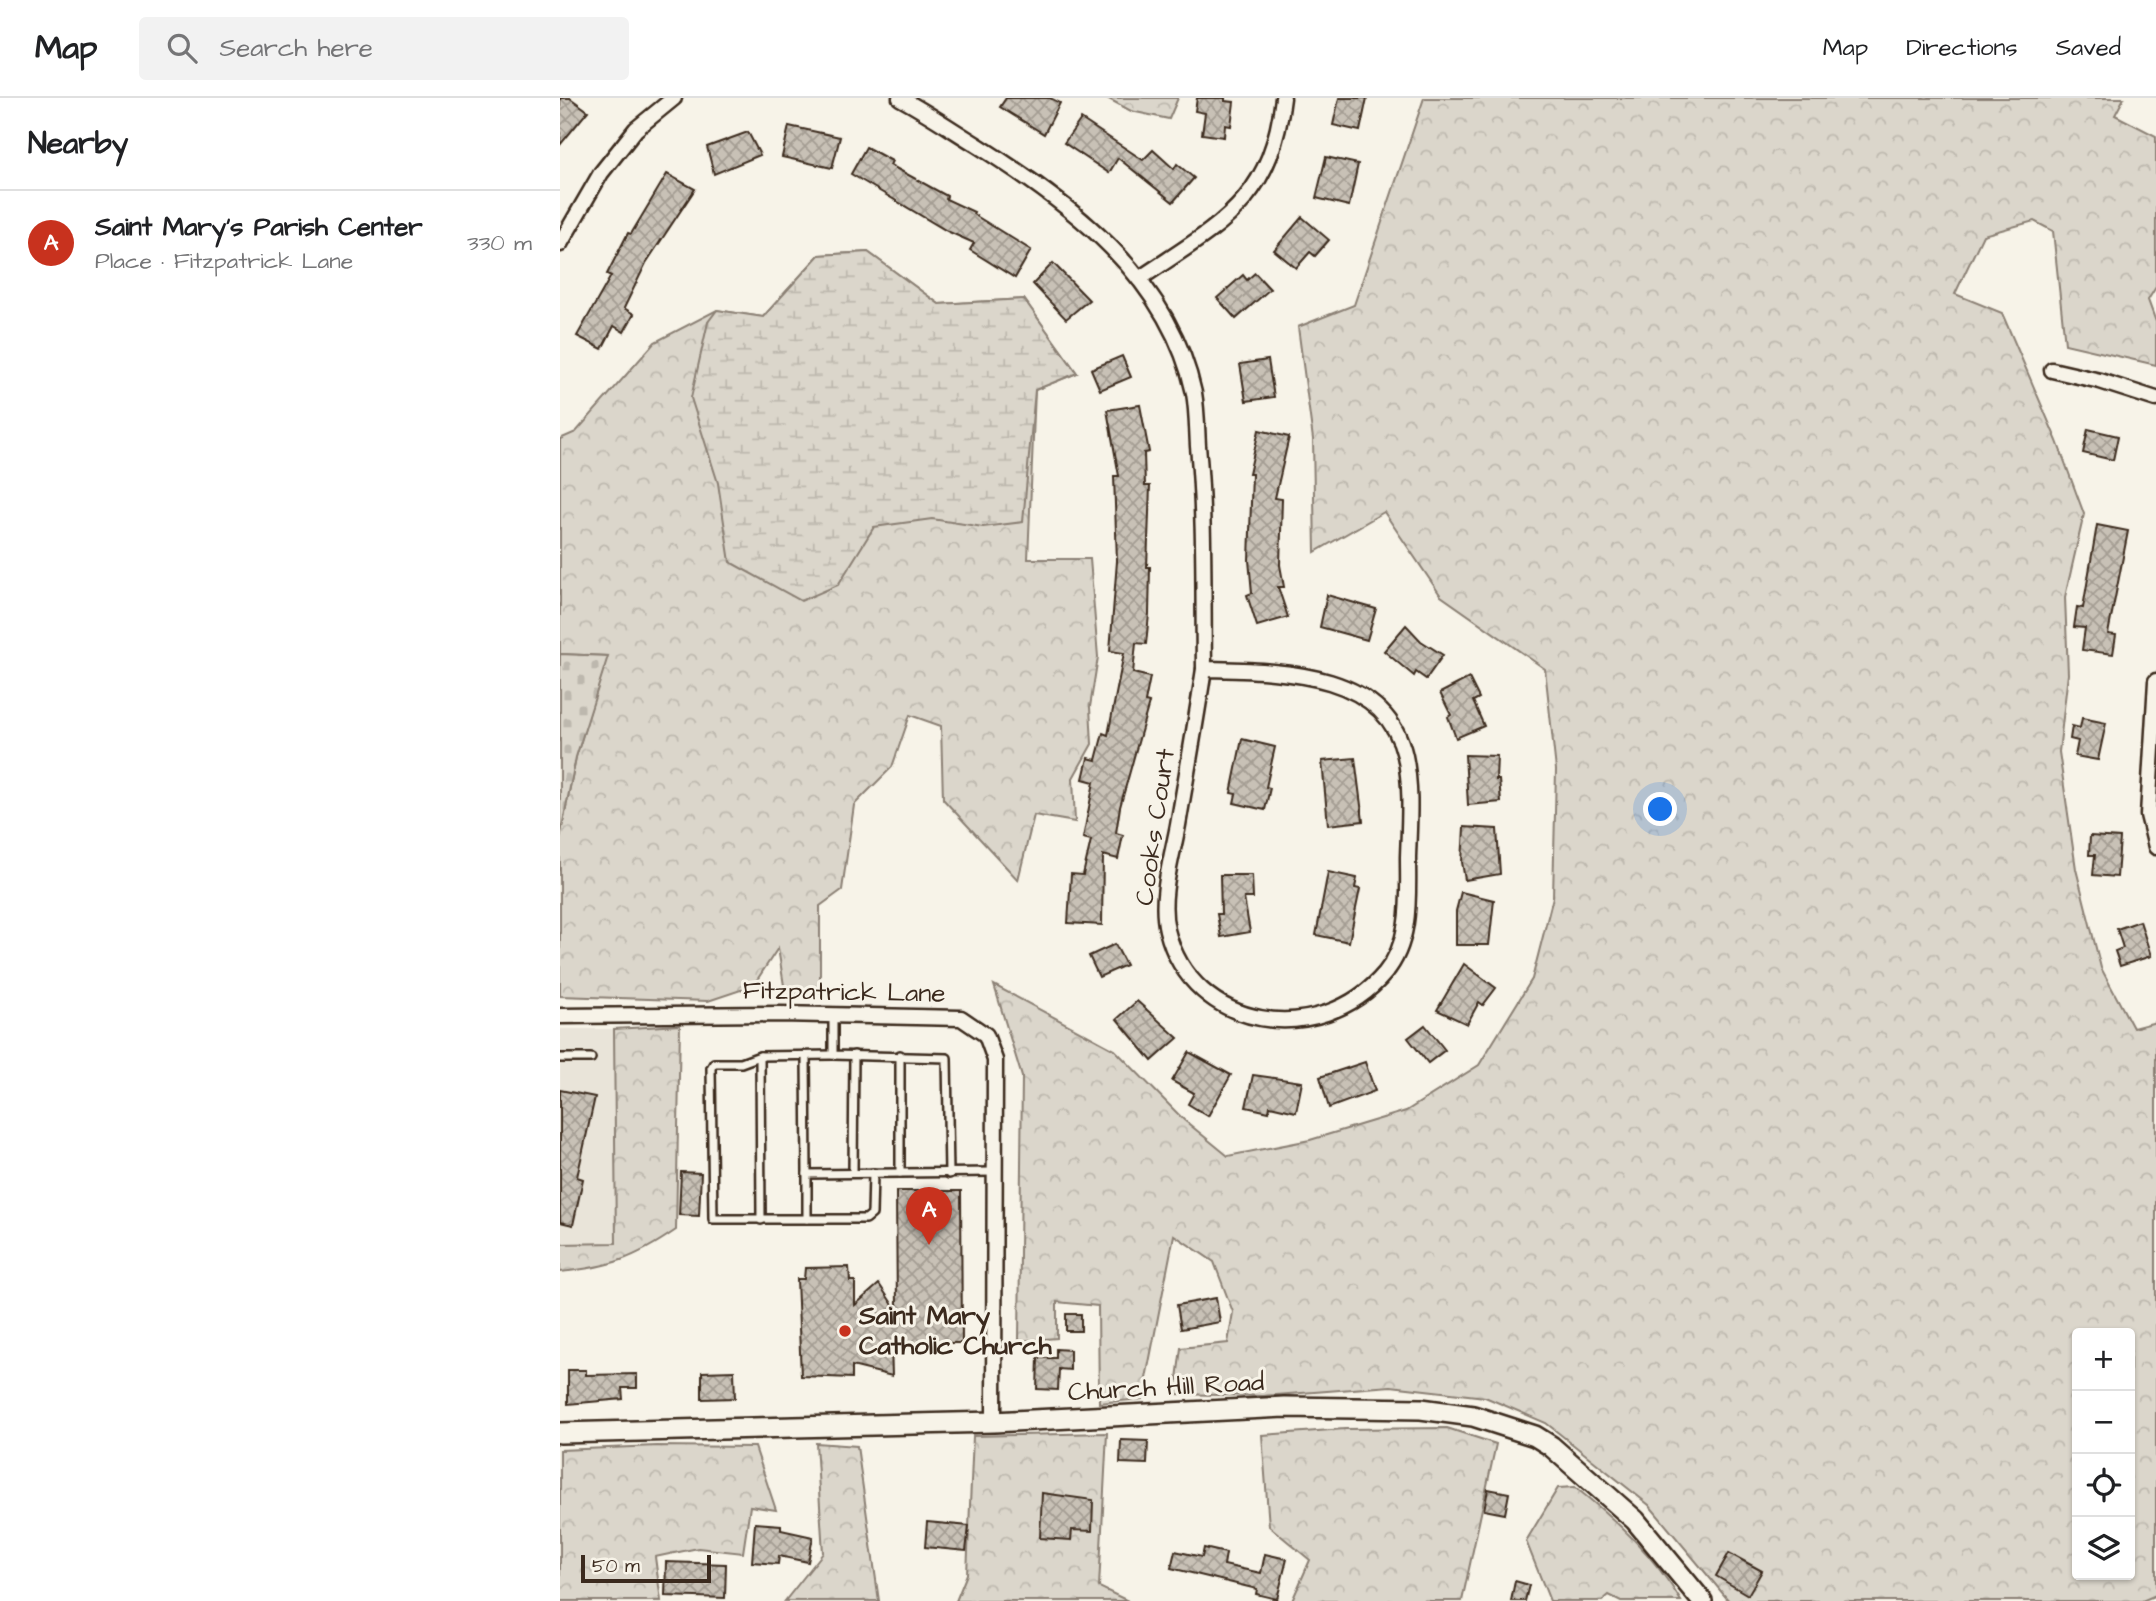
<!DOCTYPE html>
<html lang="en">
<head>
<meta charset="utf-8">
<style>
	body { margin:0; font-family:"Architects Daughter",sans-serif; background:#f2f2f2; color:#202124 }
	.controls { position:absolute; right:21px; bottom:21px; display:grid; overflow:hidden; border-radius:7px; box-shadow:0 2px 5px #0004 }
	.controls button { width:63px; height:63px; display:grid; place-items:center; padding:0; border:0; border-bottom:2px solid #e0e0e0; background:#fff; color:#202124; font:35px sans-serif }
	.scale { position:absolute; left:21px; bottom:18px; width:130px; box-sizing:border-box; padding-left:7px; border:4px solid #3b2a1e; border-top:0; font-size:19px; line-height:24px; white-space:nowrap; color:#3b2a1e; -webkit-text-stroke:5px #f7f3e8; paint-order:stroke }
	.you { position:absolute; left:1101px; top:712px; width:24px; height:24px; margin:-18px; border:5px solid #fff; border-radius:50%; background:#1a73e8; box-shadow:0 0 0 10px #1a73e833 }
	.badge { display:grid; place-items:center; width:46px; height:46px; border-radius:50%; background:#c8321e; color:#fff; font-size:23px; font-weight:700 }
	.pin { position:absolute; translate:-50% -58px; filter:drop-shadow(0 2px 4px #0008) }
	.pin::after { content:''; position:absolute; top:37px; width:24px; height:21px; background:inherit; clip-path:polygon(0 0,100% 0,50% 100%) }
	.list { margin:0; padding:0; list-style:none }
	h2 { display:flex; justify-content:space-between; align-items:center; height:91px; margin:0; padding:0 28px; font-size:30px }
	h2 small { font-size:23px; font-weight:400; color:#757577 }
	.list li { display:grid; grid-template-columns:46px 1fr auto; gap:21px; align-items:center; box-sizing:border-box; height:105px; padding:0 28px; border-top:2px solid #e0e0e0 }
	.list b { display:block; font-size:26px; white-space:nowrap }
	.list p { margin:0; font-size:23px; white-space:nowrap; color:#757577 }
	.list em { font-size:23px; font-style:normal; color:#757577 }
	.icon { flex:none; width:38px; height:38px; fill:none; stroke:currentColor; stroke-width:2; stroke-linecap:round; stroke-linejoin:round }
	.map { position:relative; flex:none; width:1596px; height:1503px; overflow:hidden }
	header { display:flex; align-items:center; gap:42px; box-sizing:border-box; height:98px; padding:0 35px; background:#fff; border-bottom:2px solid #e0e0e0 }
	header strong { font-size:33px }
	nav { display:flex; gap:38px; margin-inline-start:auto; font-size:24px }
	.search { width:490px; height:63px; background:#f2f2f2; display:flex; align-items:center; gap:18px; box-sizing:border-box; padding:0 24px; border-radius:7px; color:#757577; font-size:26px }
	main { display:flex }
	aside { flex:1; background:#fff }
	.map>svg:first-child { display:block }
</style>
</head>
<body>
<header>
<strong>Map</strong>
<div class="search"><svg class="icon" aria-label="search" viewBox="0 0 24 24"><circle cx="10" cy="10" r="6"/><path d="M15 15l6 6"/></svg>Search here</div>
<nav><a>Map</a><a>Directions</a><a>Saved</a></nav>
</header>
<main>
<aside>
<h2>Nearby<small></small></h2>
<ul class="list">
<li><span class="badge">A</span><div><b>Saint Mary's Parish Center</b><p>Place · Fitzpatrick Lane</p></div><em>330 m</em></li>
</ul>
</aside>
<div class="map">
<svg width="1596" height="1503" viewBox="0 0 1596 1503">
	<defs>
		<pattern id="forest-crowns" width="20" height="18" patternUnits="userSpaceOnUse" patternTransform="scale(1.75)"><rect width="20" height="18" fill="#dbd6cb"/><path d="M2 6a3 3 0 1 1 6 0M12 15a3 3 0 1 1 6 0" fill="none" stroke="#bdb8ae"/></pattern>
		<pattern id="wetland-marsh" width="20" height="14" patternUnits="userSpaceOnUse" patternTransform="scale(1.75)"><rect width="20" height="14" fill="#dbd6cb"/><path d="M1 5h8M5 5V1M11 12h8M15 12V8" fill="none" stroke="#bdb8ae"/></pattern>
		<pattern id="cemetery-stones" width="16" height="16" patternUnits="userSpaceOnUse" patternTransform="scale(1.75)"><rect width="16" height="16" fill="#dbd6cb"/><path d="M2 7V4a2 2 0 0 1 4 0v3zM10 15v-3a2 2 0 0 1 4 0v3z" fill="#bdb8ae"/></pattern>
		<pattern id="building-cross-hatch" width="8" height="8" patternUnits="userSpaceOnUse" patternTransform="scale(1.75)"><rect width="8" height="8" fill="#c8c1b6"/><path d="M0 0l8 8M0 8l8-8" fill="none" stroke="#a49d93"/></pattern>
	</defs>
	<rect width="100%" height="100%" fill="#f7f3e8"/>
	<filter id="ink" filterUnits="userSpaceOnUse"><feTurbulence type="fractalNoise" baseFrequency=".0143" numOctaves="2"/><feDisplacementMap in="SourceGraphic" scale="14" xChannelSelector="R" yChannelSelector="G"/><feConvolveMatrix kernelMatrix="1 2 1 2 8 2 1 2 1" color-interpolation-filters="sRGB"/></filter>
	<g filter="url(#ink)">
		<polygon fill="#e9e4d9" points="0,931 54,931 56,1145 0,1146"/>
		<g fill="url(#forest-crowns)" stroke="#8b8074" stroke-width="2" fill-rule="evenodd">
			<polygon points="547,0 618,0 609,21 571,13"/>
			<path d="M864,0h700l-9,17 41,21v151l-8,13 8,22v43l-91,-21 -12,-113 -19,-10 -51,14 -28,59 47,19 55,128 27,73 -19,83 3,77 -9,78 17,117 25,99 32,60 23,-6v573l-14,6h-413l-80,-96 -103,-82 -61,-26 -94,-11 -128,10 -88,-2 6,-46 47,-5 5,-31 -19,-50 -40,-27 -32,164 -43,4 -1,-97 -41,-4v36l-38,3 3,-264 -28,-92 121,65 69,70 44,36 82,-16 96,-29 73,-46 53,-86 21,-82 3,-127 -11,-101 -104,-73 -57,-84 -69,40 -2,-113 -15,-112 56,-22zM1517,1235h53v242h-53z"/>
			<polygon points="308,154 379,206 464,201 517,275 475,292 468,461 530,461 538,559 530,609 532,646 513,680 515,724 474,717 458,782 383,701 381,628 350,617 332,669 294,707 282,792 260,808 260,900 225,894 218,850 193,888 148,903 0,898 0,740 16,659 47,558 0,556 0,341 16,334 95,244 157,212 203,219 259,157"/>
			<path d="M120,927l-4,205c-42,29 -66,37 -116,42v-28l56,-1 -2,-214z"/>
			<polygon points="887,1330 936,1346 902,1503 732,1503 750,1462 709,1428 702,1337 785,1331"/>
			<polygon points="547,1335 539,1489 568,1503 396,1503 407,1476 413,1338"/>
			<polygon points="256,1345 297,1348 319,1503 225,1503 263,1455"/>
			<polygon points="97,1348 195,1349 216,1412 190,1408 183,1455 138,1450 95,1459 101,1503 0,1503 0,1352"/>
			<path d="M1015,1389c41,33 79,68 106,114h-60l-12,-6 -7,6h-52l-24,-60 32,-53z"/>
		</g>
		<polygon fill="url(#wetland-marsh)" stroke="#8b8074" stroke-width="2" points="308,154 379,206 464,201 517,275 475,292 463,424 423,429 372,421 314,429 278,487 241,503 170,464 158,385 131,300 148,224 157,212 203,219 259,157"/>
		<polygon fill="url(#cemetery-stones)" stroke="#8b8074" stroke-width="2" points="0,556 48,558 16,659 0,739"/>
		<g fill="url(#building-cross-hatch)" stroke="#3b2a1e" stroke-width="2">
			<polygon points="0,0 10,0 28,13 0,47"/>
			<polygon points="446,0 490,0 500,5 484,36 440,9"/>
			<polygon points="637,0 665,0 665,3 674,4 671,28 665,27 664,39 642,36 645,15 635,13"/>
			<polygon points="779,0 807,0 800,33 773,27"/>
			<polygon points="521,21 583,62 593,52 614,71 617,66 634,80 613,104 558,60 549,75 504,45"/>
			<polygon points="229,28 280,39 272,70 222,59"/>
			<polygon points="188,34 200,57 154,76 147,49"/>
			<polygon points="306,49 332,63 330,67 387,98 386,101 414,114 413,116 471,152 455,180 410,152 414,145 387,133 291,76"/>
			<polygon points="766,59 798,66 789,108 756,100"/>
			<polygon points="107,76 135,91 86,165 64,210 74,216 64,234 54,228 42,251 17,238 51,178 47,176 68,135 71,136"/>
			<polygon points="742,119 769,142 755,158 750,154 736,170 714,152"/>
			<polygon points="493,165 529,202 506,221 473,186"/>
			<polygon points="695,175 710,191 676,221 657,200 683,177 687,182"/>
			<polygon points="562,258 571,279 540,292 531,271"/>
			<polygon points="708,262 714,299 686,303 680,266"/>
			<polygon points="580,307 589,354 584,355 585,388 590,388 587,469 590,469 589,516 586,546 576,545 573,575 590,579 585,604 589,605 560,709 556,735 563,737 558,761 543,757 542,827 508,825 511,776 523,777 531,742 523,740 534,684 523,681 528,660 536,662 543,635 548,637 564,555 550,553 557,463 554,378 559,378 547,312"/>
			<polygon points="1528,331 1558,338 1553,362 1523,355"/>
			<polygon points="699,332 729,339 715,400 722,401 720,467 724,489 718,489 728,519 697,528 687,497 692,495 689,462 692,376 689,376"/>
			<polygon points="1537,427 1568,433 1548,536 1556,537 1553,556 1522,552 1525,530 1514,529 1517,509 1523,510"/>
			<polygon points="767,497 816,511 807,542 760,529"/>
			<polygon points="846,527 861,543 883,557 866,581 856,574 854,578 824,553"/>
			<polygon points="909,580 919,600 913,603 924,628 896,640 888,619 891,617 880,595"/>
			<polygon points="1522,620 1546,625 1538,662 1515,658 1518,643 1510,641 1512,628 1520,630"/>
			<polygon points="682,641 715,649 706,689 710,690 705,712 674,705 676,696 671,695"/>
			<polygon points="905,657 937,658 936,682 939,682 941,704 908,707"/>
			<polygon points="795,660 803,723 768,727 762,663"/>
			<polygon points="904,729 937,731 940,776 905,782 902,764"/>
			<polygon points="1530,738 1560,740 1557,779 1533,777 1535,757 1529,757"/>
			<polygon points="768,774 797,780 795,790 800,791 789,844 756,837"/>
			<polygon points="660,777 692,777 693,800 684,800 690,834 661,839 657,816 661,816"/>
			<polygon points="901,794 934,802 929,847 896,847 896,813"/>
			<polygon points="1580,823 1591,858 1560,868 1555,853 1563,850 1557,831"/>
			<polygon points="555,846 566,867 539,879 529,858"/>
			<polygon points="904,866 936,890 923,907 919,904 907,926 877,912"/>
			<polygon points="577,903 618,940 592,963 557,921"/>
			<polygon points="865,927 885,952 868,965 848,940"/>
			<polygon points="629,954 671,977 648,1018 628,1006 634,995 612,983"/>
			<polygon points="805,964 815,993 769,1010 760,979"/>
			<polygon points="693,977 742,984 736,1014 710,1008 709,1014 686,1009"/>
			<polygon points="0,992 35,999 17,1079 23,1081 13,1127 0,1124"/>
			<polygon points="121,1074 141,1075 139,1118 119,1117"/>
			<polygon points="336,1093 401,1093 402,1245 331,1245 332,1278 292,1268 292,1280 241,1278 237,1181 244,1181 245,1170 289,1169 290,1183 295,1183 295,1207 319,1186 337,1213"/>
			<polygon points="656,1200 660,1224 621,1231 617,1207"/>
			<rect x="506" y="1216" width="15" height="17"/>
			<polygon points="496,1251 510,1252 510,1272 499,1271 498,1292 477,1291 478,1260 496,1260"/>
			<polygon points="8,1272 26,1272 26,1277 77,1276 77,1290 62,1290 63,1301 8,1306"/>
			<polygon points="174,1273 175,1300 142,1301 142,1274"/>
			<polygon points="561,1342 588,1343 587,1366 560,1365"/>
			<polygon points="928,1391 949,1395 945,1416 924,1412"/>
			<polygon points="482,1395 533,1402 532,1433 512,1432 511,1442 480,1440"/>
			<polygon points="367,1424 409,1428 406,1453 365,1449"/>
			<polygon points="195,1425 221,1427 221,1432 253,1439 248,1464 219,1458 218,1466 192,1464"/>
			<polygon points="644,1450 666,1455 664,1467 701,1475 705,1456 727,1461 717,1501 696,1496 697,1491 611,1470 615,1453 642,1459"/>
			<polygon points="1169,1455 1202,1473 1188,1497 1156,1478"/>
			<polygon points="106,1464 166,1466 165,1500 105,1498"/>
			<polygon points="955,1483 969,1487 965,1503 951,1503"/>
		</g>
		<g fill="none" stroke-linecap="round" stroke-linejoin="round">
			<g stroke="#3b2a1e" stroke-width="12">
				<g id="lane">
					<polyline points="273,917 273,957 387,960 389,1076"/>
					<polyline points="340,957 340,1075"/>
					<polyline points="200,958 201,1122"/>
					<polyline points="246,958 247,1076 434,1074"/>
					<polyline points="0,960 31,960"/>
					<polyline points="293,1075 294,957"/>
					<polyline points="247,1076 247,1121 306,1121 312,1116 313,1075"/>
					<polyline points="247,1121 153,1121 151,970 154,965 181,965 200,958 273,957"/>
				</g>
			</g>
			<g stroke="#3b2a1e" stroke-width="19">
				<g id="street">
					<path d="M340,0c26,14 51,31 77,47 94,59 192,132 217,248 3,17 3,36 4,53 7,74 5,149 6,223"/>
					<polyline points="0,146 41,75 76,31 114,0"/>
					<path d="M579,181c80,-54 132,-76 144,-181"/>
					<polyline points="1492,272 1540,283 1596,301"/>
					<path d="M644,571c70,2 181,-1 201,87 7,33 4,68 3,101 0,39 4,84 -23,116 -64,76 -193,59 -218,-43 -8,-33 5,-72 11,-105 9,-52 18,-104 26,-156z"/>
					<polyline points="1596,583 1588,717 1596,749"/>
					<polyline points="0,918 220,916 401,920 426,937 435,962 434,1324"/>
				</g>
			</g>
			<g stroke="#3b2a1e" stroke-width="24">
				<polyline id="secondary" points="0,1335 434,1324 724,1309 861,1311 913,1318 975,1338 991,1348 1075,1422 1142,1503"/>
			</g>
			<use href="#lane" stroke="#f7f3e8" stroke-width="7"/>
			<use href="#street" stroke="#f7f3e8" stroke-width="14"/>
			<use href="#secondary" stroke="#f7f3e8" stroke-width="19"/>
		</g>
	</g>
	<circle fill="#c8321e" stroke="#f7f3e8" stroke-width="2.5" cx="285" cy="1233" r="7"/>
	<g text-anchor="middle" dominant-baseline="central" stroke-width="6" stroke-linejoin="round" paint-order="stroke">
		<g font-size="26" fill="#3b2a1e" stroke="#f7f3e8">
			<text transform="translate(595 729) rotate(-82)">Cooks Court</text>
			<text transform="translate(284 894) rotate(1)">Fitzpatrick Lane</text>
			<text transform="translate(606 1289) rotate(-3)">Church Hill Road</text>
		</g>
		<g font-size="26" font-weight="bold" fill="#3b2a1e" stroke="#f7f3e8" text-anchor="start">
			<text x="299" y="1218">Saint Mary<tspan x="299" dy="30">Catholic Church</tspan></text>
		</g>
	</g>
</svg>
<div class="controls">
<button>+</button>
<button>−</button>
<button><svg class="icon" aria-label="locate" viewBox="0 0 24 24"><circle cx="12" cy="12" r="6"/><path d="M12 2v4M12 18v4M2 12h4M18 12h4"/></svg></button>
<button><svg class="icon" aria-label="layers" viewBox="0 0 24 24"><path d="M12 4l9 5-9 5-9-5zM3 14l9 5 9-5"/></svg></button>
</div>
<div class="scale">50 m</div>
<div class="you"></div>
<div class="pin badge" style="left:369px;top:1147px">A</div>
</div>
</main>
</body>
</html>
